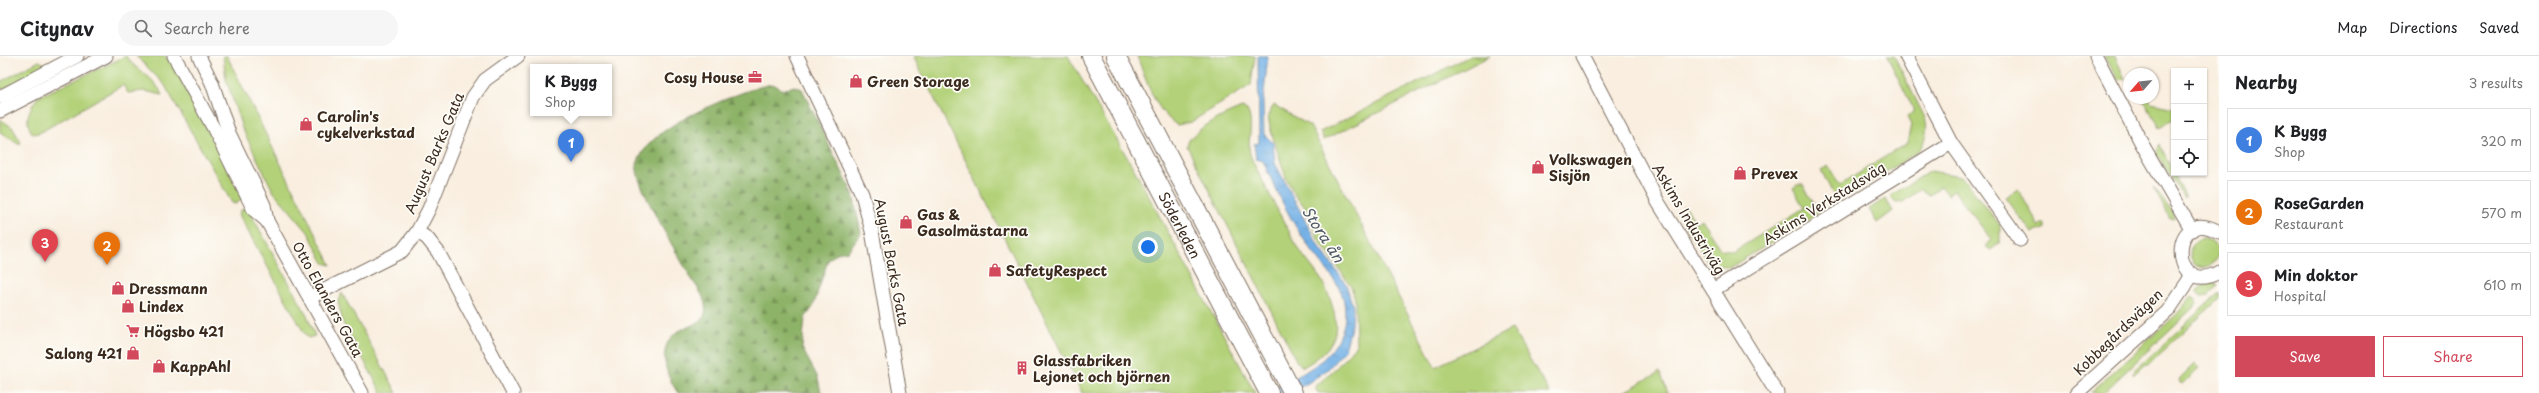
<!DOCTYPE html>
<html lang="en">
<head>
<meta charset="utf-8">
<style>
	body { margin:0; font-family:"Playpen Sans",sans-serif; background:#f6f6f6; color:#202124 }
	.controls { position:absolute; right:12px; top:12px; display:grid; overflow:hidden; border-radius:0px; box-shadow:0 1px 3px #0004 }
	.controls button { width:36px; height:36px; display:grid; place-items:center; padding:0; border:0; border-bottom:1px solid #e0e0e0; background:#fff; color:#202124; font:20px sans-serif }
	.compass { position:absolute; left:2123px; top:12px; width:36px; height:36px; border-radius:50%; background:#fff; box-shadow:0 1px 3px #0004; rotate:242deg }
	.you { position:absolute; left:1148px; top:191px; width:14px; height:14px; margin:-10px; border:3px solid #fff; border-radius:50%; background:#1a73e8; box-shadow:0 0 0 6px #1a73e833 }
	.badge { display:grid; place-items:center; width:26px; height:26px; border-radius:50%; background:#d1495b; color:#fff; font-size:13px; font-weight:700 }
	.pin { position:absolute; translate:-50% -33px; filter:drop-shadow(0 1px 2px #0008) }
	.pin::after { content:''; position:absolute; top:21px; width:14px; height:12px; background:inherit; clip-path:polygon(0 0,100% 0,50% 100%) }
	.popup { position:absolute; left:530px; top:8px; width:82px; height:52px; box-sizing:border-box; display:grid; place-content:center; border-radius:0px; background:#fff; filter:drop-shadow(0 1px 3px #0005); font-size:13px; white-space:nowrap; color:#757577 }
	.popup b { font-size:15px; color:#202124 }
	.popup::after { content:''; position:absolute; left:50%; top:100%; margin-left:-8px; border:8px solid transparent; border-top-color:#fff }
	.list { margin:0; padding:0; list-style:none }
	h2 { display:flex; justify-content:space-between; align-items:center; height:52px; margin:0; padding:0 16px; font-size:17px }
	h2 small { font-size:13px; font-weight:400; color:#757577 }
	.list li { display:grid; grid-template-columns:26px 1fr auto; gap:12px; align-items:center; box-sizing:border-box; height:64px; margin:0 8px 8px; padding:0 8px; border:1px solid #e0e0e0; border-radius:0px }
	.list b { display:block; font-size:15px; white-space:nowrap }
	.list p { margin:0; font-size:13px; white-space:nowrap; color:#757577 }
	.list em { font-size:13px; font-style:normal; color:#757577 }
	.actions { display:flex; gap:8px; padding:12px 16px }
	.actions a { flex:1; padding:9px 0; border:1px solid #d1495b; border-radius:0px; text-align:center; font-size:14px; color:#d1495b }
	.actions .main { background:#d1495b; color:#fff }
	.icon { flex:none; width:22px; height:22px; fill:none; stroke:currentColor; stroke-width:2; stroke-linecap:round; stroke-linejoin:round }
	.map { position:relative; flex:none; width:2219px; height:337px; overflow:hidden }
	header { display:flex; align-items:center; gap:24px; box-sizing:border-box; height:56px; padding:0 20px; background:#fff; border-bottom:1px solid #e0e0e0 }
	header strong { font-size:19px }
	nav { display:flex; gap:22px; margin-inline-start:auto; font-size:14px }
	.search { width:280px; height:36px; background:#f6f6f6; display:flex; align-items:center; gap:10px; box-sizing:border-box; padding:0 14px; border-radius:22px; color:#757577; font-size:15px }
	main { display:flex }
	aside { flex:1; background:#fff }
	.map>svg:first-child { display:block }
</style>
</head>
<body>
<header>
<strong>Citynav</strong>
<div class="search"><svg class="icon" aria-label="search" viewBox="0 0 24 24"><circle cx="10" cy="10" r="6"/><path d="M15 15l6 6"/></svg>Search here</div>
<nav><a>Map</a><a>Directions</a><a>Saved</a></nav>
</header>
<main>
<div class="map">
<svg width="2219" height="337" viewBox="0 0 2219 337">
	<defs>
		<pattern id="forest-firs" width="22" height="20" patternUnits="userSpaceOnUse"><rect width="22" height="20" fill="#8db368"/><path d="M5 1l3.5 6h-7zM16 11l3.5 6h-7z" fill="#749255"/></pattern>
		<pattern id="water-ripples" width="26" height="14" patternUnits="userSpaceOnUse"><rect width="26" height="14" fill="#73b1e6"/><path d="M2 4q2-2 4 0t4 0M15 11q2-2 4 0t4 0" fill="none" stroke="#6090ba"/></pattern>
	</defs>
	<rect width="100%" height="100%" fill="#fdfcf7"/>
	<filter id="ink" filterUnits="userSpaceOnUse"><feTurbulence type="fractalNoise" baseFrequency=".025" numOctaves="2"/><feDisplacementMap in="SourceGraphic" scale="8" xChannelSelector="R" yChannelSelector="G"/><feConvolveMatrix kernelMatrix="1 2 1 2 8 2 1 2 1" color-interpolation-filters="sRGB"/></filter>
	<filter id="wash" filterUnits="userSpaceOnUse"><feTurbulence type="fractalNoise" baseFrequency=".012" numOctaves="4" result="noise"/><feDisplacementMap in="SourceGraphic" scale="16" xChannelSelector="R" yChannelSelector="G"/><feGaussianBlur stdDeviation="0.9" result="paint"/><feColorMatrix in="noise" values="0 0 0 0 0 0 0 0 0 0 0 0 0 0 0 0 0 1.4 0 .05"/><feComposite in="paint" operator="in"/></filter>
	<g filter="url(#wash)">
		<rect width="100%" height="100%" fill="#f9eedf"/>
		<g fill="#b2d178" stroke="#767e4b">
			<path d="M126,0c10,16 29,20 36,39l-17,-4 -17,2 -5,-8 -84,48 -6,1c-10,-13 -4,-25 5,-37z"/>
			<polygon points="136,0 165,0 175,11 243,143 235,148 232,147 164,28"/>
			<polygon points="223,0 227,0 331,209 324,207 308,176 273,135 242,72 226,23"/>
			<polygon points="913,0 1068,0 1134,113 1255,337 1082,337"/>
			<path d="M1137,0h118l-4,29 -60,37 -14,3c-22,-14 -31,-45 -40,-69z"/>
			<polygon points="1470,0 1490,0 1324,84 1320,76"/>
			<path d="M1887,0h7l31,62c4,13 0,29 -12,37l-70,43 -9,-2 -13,-26 7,-4 12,19 67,-42 4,-18 -4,-8 6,-5v-4z"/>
			<polygon points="2104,0 2115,0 2125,23 2119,24"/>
			<polygon points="39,5 47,9 0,35 0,26"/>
			<polygon points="2143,42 2149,42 2151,47 2174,52 2174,64 2159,72"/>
			<polygon points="1274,49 1310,70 1435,311 1512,273 1550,337 1318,337 1315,331 1337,311 1356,289 1355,243 1351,230 1318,183 1304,150 1296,141 1286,122 1270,72 1268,59"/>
			<path d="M1242,52l5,2c9,15 -3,33 5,50 15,29 29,58 45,86 6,11 16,21 23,32 9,15 22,46 12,63 -6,12 -18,20 -29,26l-6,-5 -110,-216c2,-16 40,-32 55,-38z"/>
			<polygon points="0,63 13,72 21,87 18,88 0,76"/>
			<polygon points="2160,89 2185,140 2184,142 2156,97"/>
			<polygon points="1930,115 1961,120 2000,169 2000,186 1991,194 1985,190 1992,184 1954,135 1948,139 1941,130 1929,139 1920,133 1903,146 1896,147 1890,140"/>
			<polygon points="1797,129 1803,129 1818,155 1815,160 1729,212 1708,206 1676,155 1685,149 1696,167 1702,164 1720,193 1733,196 1804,152 1793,132"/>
			<polygon points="2153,131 2172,155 2174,164 2170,163"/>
			<polygon points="2018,133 2039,170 2045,167 2045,173 2032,177 2005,141"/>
			<polygon points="1885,143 1893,155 1877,167 1869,153"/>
			<polygon points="247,151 307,259 315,280 308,282 303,275 239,159 240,155"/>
			<circle cx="2204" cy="197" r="14"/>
			<polygon points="2208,226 2213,226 2218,229 2209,239 2202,240 2196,235"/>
			<polygon points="342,237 397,337 382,337 343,267 338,245"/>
			<polygon points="2219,237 2219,243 2147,310 2145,309 2135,318 2132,317"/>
			<polygon points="2192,240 2196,243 2197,248 2103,337 2090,337 2176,259"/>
			<polygon points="2194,308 2199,312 2182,328 2180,327 2179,323"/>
			<polygon points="1660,316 1668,337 1622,337"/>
		</g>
		<path fill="url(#forest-firs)" stroke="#646e43" d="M773,28l10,6 11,-4 8,3 51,105 8,39 -13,18 -11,2 -9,7 -15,47 -8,11 -3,30 16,30 3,15h-143c-12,-17 -22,-45 -2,-60 12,-9 33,-8 29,-28 -1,-10 -9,-19 -14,-27 -10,-19 -59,-96 -54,-114 6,-18 21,-29 36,-39 23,-14 74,-37 100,-41z"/>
		<path fill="url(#water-ripples)" stroke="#576e82" d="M1258,0h10l-5,46 1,32 9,9 2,20 31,59 12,23 28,39 7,23 -1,17 -7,26 -18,20 -22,15 -19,8h-24c33,-16 73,-29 82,-69 2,-11 1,-26 -5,-36 -8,-15 -20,-27 -30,-41 -19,-27 -33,-57 -46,-86l-7,-2 -2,-15 5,-1z"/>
	</g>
	<g filter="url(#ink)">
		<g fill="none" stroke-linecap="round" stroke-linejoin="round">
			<g stroke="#7e6f62" stroke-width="15">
				<g id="minor">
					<polyline points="174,0 214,73 254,154 267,165"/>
					<polyline points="199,0 212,27 229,77 264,149 267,165 362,337"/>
					<polyline points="797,0 862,138 872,175 900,337"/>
					<polyline points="1582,0 1658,146 1777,337"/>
					<polyline points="1906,0 1951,87 2020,184"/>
					<polyline points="2096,0 2142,88 2192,174"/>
					<polyline points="0,41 77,0"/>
					<polyline points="0,55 106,0"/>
					<polyline points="417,176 427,182 438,196 513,337"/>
					<path d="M2219,176c-51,-29 -50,68 0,40"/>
					<polyline points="1713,234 1951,87"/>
					<polyline points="309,242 402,195 417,176 429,153 473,41 485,24 518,0"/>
					<polyline points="2077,337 2168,255 2193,218"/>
				</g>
			</g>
			<g stroke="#7e6f62" stroke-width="20">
				<g id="highway">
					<path id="s1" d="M1091,0l178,337"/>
					<polyline points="1116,0 1293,337"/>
				</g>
			</g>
			<use href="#minor" stroke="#fff" stroke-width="13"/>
			<use href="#highway" stroke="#fff" stroke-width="18"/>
		</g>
	</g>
	<defs>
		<g id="office-bare" transform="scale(1.08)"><path d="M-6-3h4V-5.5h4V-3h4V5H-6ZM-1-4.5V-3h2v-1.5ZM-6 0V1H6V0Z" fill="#d1495b" stroke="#fdfcf7" stroke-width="2.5" paint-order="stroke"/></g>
		<g id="shop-bare" transform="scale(1.08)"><path d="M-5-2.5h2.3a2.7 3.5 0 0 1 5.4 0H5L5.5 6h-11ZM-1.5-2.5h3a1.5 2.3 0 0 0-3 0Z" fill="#d1495b" stroke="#fdfcf7" stroke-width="2.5" paint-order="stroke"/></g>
		<g id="supermarket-bare" transform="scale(1.08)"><path d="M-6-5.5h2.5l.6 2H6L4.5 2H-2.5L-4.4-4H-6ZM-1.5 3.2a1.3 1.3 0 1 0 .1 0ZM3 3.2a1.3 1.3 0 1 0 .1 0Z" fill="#d1495b" stroke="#fdfcf7" stroke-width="2.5" paint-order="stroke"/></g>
		<g id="building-bare" transform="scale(1.08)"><path d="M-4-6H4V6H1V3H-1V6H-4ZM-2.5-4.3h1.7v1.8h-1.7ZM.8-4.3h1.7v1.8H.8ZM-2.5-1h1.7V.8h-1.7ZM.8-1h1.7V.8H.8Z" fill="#d1495b" stroke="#fdfcf7" stroke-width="2.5" paint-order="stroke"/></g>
	</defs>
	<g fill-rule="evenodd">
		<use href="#office-bare" x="755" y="21"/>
		<use href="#shop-bare" x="856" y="25"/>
		<use href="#shop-bare" x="306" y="68"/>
		<use href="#shop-bare" x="1538" y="111"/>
		<use href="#shop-bare" x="1740" y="117"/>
		<use href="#shop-bare" x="906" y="166"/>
		<use href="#shop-bare" x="995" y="214"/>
		<use href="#shop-bare" x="118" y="232"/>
		<use href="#shop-bare" x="128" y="250"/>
		<use href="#supermarket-bare" x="133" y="275"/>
		<use href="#shop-bare" x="133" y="297"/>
		<use href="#shop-bare" x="159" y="310"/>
		<use href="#building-bare" x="1022" y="312"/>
	</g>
	<g text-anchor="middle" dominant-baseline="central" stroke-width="3.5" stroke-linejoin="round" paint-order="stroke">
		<g font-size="14" font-weight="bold" fill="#3b2a1e" stroke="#fdfcf7" text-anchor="start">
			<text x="744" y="21" text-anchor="end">Cosy House</text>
			<text x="867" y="25">Green Storage</text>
			<text x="317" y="60">Carolin's<tspan x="317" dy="16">cykelverkstad</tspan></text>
			<text x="1549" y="103">Volkswagen<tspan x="1549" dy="16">Sisjön</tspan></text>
			<text x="1751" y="117">Prevex</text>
			<text x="917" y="158">Gas &amp;<tspan x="917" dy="16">Gasolmästarna</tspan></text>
			<text x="1006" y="214">SafetyRespect</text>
			<text x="129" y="232">Dressmann</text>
			<text x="139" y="250">Lindex</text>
			<text x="144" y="275">Högsbo 421</text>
			<text x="122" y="297" text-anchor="end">Salong 421</text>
			<text x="1033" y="304">Glassfabriken<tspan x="1033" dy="16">Lejonet och björnen</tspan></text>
			<text x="170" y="310">KappAhl</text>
		</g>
		<g font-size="14" fill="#3b2a1e" stroke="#fdfcf7">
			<text transform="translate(434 97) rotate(-67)">August Barks Gata</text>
			<text transform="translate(1824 147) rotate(-32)">Askims Verkstadsväg</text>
			<text transform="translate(1689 163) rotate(59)">Askims Industriväg</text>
			<text stroke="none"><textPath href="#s1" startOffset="191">Söderleden</textPath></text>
			<text transform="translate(892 206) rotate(79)">August Barks Gata</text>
			<text transform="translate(328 243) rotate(61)">Otto Elanders Gata</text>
			<text transform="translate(2118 276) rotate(-44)">Kobbegårdsvägen</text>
		</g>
		<g font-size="15" font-style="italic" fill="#4f5964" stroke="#fdfcf7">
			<text transform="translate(1324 178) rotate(57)">Stora ån</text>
		</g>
	</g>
</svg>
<div class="controls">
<button>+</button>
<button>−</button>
<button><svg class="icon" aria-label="locate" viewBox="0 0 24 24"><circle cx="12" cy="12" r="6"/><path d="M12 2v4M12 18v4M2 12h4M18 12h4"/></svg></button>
</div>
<svg class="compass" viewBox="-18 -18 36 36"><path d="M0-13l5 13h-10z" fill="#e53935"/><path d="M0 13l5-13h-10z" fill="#757577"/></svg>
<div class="you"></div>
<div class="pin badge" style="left:571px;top:106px;background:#3f7fe0">1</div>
<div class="popup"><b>K Bygg</b>Shop</div>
<div class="pin badge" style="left:107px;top:209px;background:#e8710a">2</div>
<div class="pin badge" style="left:45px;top:206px;background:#e0444e">3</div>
</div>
<aside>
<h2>Nearby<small>3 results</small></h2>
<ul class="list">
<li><span class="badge" style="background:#3f7fe0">1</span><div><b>K Bygg</b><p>Shop</p></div><em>320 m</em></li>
<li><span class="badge" style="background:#e8710a">2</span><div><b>RoseGarden</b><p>Restaurant</p></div><em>570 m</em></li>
<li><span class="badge" style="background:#e0444e">3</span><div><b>Min doktor</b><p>Hospital</p></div><em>610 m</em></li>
</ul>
<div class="actions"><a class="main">Save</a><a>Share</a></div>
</aside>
</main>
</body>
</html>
